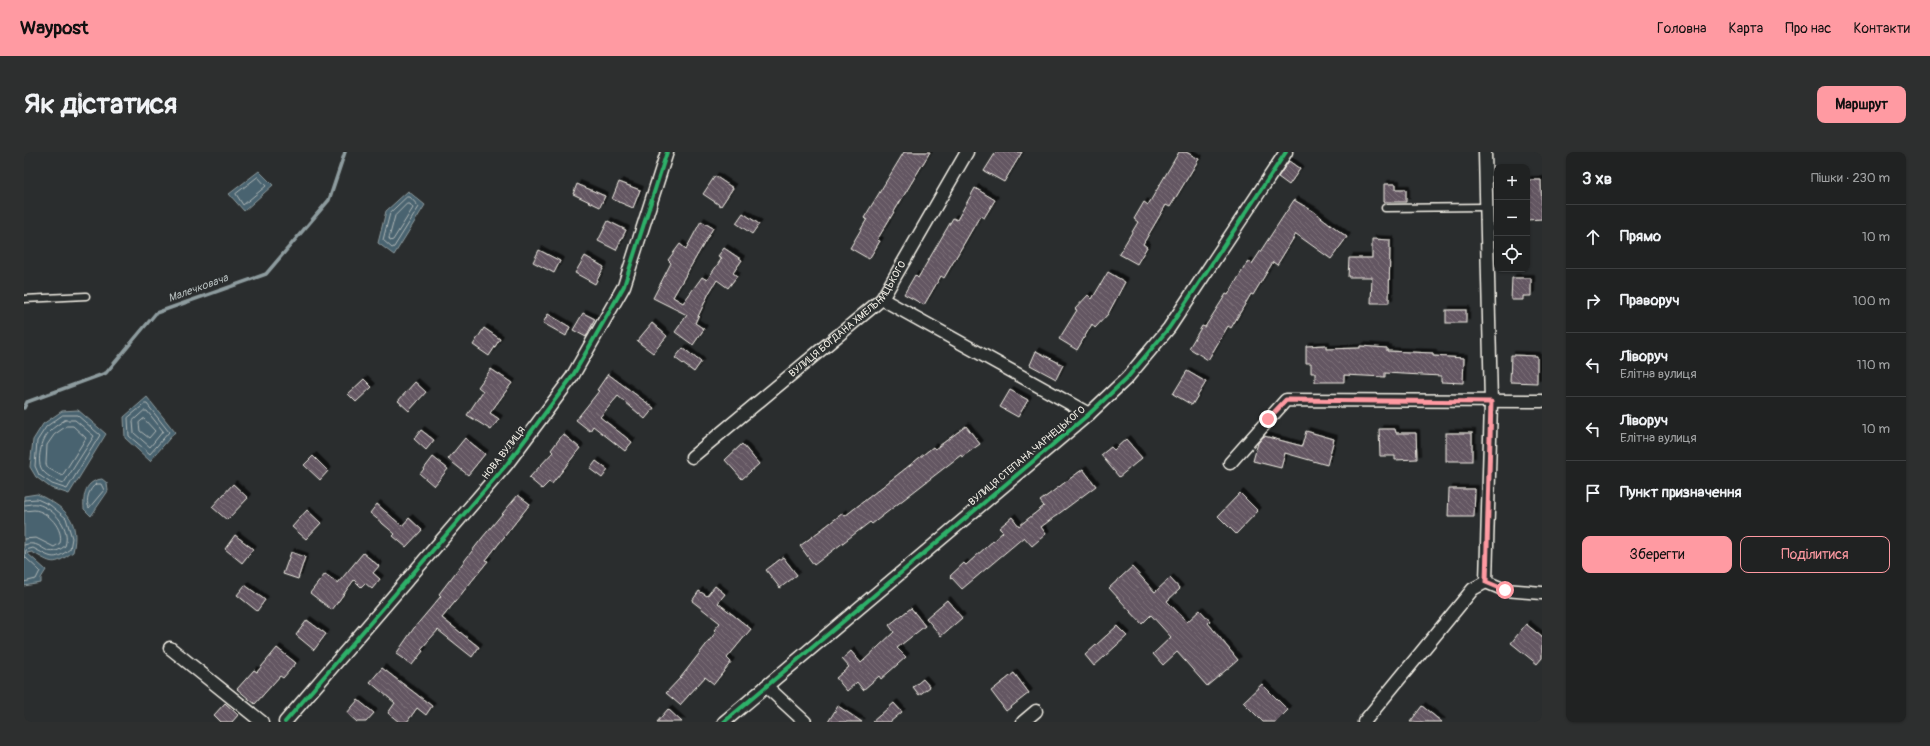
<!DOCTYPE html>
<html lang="uk">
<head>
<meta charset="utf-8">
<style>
	body { margin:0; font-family:Pangolin,sans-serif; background:#2d2f2f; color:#f1f3f6 }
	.controls { position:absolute; right:12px; top:12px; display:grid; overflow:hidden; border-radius:8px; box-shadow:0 1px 3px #0004 }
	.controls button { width:36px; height:36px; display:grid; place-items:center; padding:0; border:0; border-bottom:1px solid #3d3f40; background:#202222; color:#f1f3f6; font:20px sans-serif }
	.stop { position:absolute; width:12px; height:12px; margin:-9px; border:3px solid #ff9aa2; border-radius:50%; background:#fff }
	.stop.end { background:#ff9aa2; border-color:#fff; box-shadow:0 1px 4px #0008 }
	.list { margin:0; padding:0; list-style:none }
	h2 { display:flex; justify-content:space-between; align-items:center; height:52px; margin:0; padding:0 16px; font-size:17px }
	h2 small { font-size:13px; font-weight:400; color:#a2a4a5 }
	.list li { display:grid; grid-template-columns:26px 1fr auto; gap:12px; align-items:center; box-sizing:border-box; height:64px; padding:0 16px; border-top:1px solid #3d3f40 }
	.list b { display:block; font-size:15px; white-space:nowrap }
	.list p { margin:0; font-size:13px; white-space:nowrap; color:#a2a4a5 }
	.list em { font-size:13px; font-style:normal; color:#a2a4a5 }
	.actions { display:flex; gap:8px; padding:12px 16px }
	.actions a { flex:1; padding:9px 0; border:1px solid #ff9aa2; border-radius:8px; text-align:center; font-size:14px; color:#ff9aa2 }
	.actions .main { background:#ff9aa2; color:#111 }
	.icon { flex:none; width:22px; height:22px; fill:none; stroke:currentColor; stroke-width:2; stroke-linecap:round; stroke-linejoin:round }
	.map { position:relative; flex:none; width:1518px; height:570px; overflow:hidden; border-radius:8px }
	header { display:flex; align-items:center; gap:24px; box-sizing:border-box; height:56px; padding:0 20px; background:#ff9aa2; color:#111 }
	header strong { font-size:19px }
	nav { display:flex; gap:22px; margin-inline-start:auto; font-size:14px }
	.intro { display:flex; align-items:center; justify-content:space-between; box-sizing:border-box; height:96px; padding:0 24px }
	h1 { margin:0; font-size:28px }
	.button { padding:10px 18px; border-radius:8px; background:#ff9aa2; color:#111; font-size:14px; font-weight:700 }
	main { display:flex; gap:24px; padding:0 24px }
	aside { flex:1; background:#202222; border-radius:8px; box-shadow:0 1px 3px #0004 }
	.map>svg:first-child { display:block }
</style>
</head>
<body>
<header>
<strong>Waypost</strong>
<nav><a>Головна</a><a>Карта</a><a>Про нас</a><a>Контакти</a></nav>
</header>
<div class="intro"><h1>Як дістатися</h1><a class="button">Маршрут</a></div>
<main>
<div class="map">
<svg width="1518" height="570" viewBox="0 0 1518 570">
	<defs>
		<pattern id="building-back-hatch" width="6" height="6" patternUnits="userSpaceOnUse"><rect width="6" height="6" fill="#645662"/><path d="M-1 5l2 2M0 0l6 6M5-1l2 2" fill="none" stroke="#7b6f78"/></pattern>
		<filter id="shadow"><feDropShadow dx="3.5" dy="-3.5" stdDeviation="0" flood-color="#0009"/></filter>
	</defs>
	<rect width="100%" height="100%" fill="#2a2d2e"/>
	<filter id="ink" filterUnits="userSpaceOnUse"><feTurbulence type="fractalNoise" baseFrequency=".025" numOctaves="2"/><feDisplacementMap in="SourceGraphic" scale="8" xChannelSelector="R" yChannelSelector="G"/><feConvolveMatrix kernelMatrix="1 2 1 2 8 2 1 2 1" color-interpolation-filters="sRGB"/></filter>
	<g filter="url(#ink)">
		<g fill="#4a636f" stroke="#8e9c9f">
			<polygon points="235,19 249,33 220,59 205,42"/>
			<polygon points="384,39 401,53 370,103 354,91 362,59"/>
			<polygon points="123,245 151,280 126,309 101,286 100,265"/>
			<polygon points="54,258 82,282 45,342 27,336 12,325 6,315 9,288 19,272 38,259"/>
			<path d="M78,327l5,4 1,8 -17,25 -7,-7c-1,-14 1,-28 18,-30z"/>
			<path d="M13,342c27,13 44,25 36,58 -20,14 -20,12 -41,0l-5,1 19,17 -5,8v5l-17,3v-90z"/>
		</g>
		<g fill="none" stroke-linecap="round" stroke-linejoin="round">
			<g stroke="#b0b8b8" stroke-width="1">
				<polygon points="234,25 242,34 219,53 212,42"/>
				<polygon points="383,45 386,45 395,55 370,95 368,96 359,88 366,61"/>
				<polygon points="383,52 386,52 389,56 369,88 366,89 365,86 371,64"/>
				<polygon points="121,252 123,252 145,280 126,302 105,284 104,266"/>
				<polygon points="120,259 123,259 139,279 126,295 110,281 109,269"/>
				<polygon points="39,263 53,263 76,283 43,337 28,332 15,323 11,314 13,289 22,275"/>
				<polygon points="120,267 131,279 125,286 116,279 115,271"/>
				<path d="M41,268h10l19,16 -30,47c-7,-2 -16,-6 -21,-12 -8,-9 -1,-33 7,-40 4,-4 10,-8 15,-11z"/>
				<polygon points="43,274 49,274 62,286 38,324 24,316 22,312 23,293 30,283"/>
				<path d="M72,332h5l3,6 -15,18c-4,-8 0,-19 7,-24z"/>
				<path d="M0,348l13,-1 13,6 16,13 6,20 -2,11c-17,13 -19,8 -37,-1l-7,2 -1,7 15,14 -4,8 -12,3"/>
				<path d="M0,353c4,0 9,-2 13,-1 18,5 34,24 28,42 -21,16 -21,-8 -41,-1"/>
				<path d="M0,359c3,0 7,-1 10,-1 14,1 30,19 26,33l-6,4 -18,-9 -12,1"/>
			</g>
			<polyline stroke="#8e9c9f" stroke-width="3.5" points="0,256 3,250 82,221 132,161 242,122 305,48 321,0"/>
		</g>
		<g fill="url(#building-back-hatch)" stroke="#f4f1e8" filter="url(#shadow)">
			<polygon points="880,0 906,0 853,88 856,89 845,107 826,96 843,67 840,66"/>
			<polygon points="972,0 998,0 980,30 960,19"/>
			<polygon points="1155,0 1162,0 1175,7 1146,55 1142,53 1119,92 1123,95 1113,112 1095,102 1114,70 1110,67 1120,50 1124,53"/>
			<polygon points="1265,9 1276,17 1265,33 1254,25"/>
			<polygon points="691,24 709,36 697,54 679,42"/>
			<polygon points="1503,28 1517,28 1518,67 1503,68"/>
			<polygon points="595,30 616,38 609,56 588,47"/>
			<polygon points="553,32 581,44 576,55 549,42"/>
			<polygon points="1360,32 1372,32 1372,37 1382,37 1382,50 1360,50"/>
			<polygon points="951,36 971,48 960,66 956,64 920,126 917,124 900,153 880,142 891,123 894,126 929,66 933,68"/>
			<polygon points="1270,48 1289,59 1323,85 1307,107 1272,82 1253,113 1249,110 1229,143 1227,142 1207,176 1204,174 1184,208 1165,196 1178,174 1181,175 1202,142 1204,143 1224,109 1228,112"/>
			<polygon points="719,61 735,72 728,82 712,71"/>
			<polygon points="584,69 602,78 592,98 574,89"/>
			<polygon points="677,69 689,76 649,145 659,151 678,125 683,128 698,106 694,104 700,96 718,108 709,121 713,124 704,136 693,128 685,141 671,171 680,177 669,193 651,180 663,163 629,146 647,111 644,108 656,92 662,97"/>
			<polygon points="1348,87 1366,88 1365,151 1347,151 1348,125 1324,125 1325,106 1348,106"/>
			<polygon points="515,98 536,109 530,121 509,110"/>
			<polygon points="561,104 580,115 571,132 551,121"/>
			<polygon points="1084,120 1101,130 1084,162 1071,176 1068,172 1053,198 1035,187 1053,158 1051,157 1064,143 1068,147"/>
			<polygon points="1488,126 1507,126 1507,144 1499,144 1499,148 1487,148"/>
			<rect x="1422" y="158" width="20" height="13"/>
			<polygon points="559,161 571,167 562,185 549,178"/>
			<polygon points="524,162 546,175 542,184 519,171"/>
			<polygon points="628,171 643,184 629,201 613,189"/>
			<polygon points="460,176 476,187 465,204 449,193"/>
			<polygon points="1302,193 1302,197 1336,196 1336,194 1363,196 1363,199 1409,201 1409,204 1440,206 1439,231 1417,230 1417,224 1361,221 1361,225 1320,223 1320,230 1291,230 1291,221 1287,221 1287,211 1282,211 1282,194"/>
			<polygon points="659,196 677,210 670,220 651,206"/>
			<polygon points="1012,199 1039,213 1032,227 1006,213"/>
			<polygon points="1487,203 1513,204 1513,231 1486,230"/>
			<polygon points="467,217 488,231 466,261 475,267 467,278 443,263 459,239 454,235"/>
			<polygon points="1163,219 1182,230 1168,253 1149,242"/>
			<polygon points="584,222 630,256 621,267 594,244 576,265 608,290 601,299 569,274 566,279 552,268 575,239 573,238"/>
			<polygon points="340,227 348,235 332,250 324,242"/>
			<polygon points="391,230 402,240 385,259 374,249"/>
			<polygon points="986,238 1004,248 994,265 976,255"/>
			<polygon points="942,274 956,292 938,305 937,303 848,372 846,370 790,413 776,394 819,361 821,364 909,295 911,297"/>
			<polygon points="1355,277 1371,277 1372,281 1392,281 1393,307 1371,308 1371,304 1356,304"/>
			<polygon points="397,278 410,288 402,298 390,287"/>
			<polygon points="1282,279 1310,287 1303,313 1261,301 1257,316 1229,309 1234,291 1240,284 1278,294"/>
			<rect x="1422" y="281" width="26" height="28"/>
			<polygon points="539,282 556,296 528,332 525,330 518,337 505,326 529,300 527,298"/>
			<polygon points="441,286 461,302 444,323 424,307"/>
			<polygon points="1102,287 1118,306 1095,325 1077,303 1087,295 1090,298"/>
			<polygon points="718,292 735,312 718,327 701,308"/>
			<polygon points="289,304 304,319 296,328 280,313"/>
			<polygon points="409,305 424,317 410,334 396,322"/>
			<polygon points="572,309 584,318 578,326 566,317"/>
			<polygon points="1059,317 1072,334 1017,375 1022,382 1008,394 1000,385 938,437 926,424 940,411 942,413 979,380 975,376 988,365 995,374 1020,354 1016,349"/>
			<polygon points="209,332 224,346 203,368 188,355"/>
			<polygon points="1425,337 1451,337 1450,365 1424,365"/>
			<polygon points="1216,341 1234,359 1212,382 1194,364"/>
			<polygon points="494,343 506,352 462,408 464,409 418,466 455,495 448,505 414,478 397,497 399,499 388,513 372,502 390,476 417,444 415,442 458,386"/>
			<polygon points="353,352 378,374 385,366 398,378 382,395 369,384 371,382 346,361"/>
			<polygon points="283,358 297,371 282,387 268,375"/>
			<polygon points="211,383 229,397 218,411 201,397"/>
			<polygon points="267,400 281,405 274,427 259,422"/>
			<polygon points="339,401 355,414 349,421 356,427 348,437 341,431 337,435 330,428 308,458 286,441 301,422 314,431"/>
			<polygon points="759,405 773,423 756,436 742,418"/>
			<polygon points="1108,415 1131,440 1146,426 1156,437 1143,449 1163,470 1176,458 1186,469 1184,471 1214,508 1183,534 1153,500 1139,513 1129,502 1147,485 1127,463 1118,472 1085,436"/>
			<polygon points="221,433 241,448 233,459 213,443"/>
			<polygon points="691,434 701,442 694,451 727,477 703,506 707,510 690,532 681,525 656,553 642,541 657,525 692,480 690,478 696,471 668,449 675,439 683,444"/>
			<polygon points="923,448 938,466 917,484 902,466"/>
			<polygon points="887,456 901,474 873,496 882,505 857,527 855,524 839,538 833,530 823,539 812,526 825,515 818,507 827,499 837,511 870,480 865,473"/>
			<polygon points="283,468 302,482 290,498 272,483"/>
			<polygon points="1502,472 1518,485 1518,506 1513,512 1487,491"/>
			<polygon points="1093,474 1103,484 1070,514 1061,503"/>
			<polygon points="253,496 272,511 259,526 256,524 231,552 213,537 230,518 233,520"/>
			<polygon points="358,516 408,554 402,563 393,556 383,570 375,570 364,561 371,551 346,530"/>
			<polygon points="990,521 1005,541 982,559 967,539"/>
			<polygon points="899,527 906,535 895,543 889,535"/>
			<polygon points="1238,532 1264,558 1252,570 1239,570 1219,550"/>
			<polygon points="334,548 350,561 342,570 333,570 323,561"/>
			<polygon points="201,551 214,563 208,570 197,570 190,563"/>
			<polygon points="870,551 878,560 866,570 848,570"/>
			<polygon points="814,554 838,570 804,570"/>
			<polygon points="1398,554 1418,570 1386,570"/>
			<polygon points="644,557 658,570 633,570"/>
		</g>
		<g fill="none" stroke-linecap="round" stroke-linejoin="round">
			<g stroke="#f4f1e8" stroke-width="9">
				<g id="lane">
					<polyline points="1361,56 1461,55"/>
					<polyline points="0,147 62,144"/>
				</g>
			</g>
			<g stroke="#f4f1e8" stroke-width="15">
				<g id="street">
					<polyline points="1461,0 1467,250 1462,430 1481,438 1518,441"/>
					<polyline points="858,147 1065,262"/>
					<path id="s1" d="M668,305l190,-158 85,-147"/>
					<polyline points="1206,311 1262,248 1518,249"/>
					<polyline points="146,496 238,570"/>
					<polyline points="742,534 781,570"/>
					<polyline points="261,570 483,312 548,225 600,134 643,0"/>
					<polyline points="700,570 1065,262 1103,226 1145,176 1262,0"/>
					<polyline points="999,570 1012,559"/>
					<polyline points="1340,570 1449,437 1462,430"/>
				</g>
			</g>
			<use href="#lane" stroke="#2a2d2e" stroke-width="6"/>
			<use href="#street" stroke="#2a2d2e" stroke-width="12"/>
			<g stroke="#2a2d2e" stroke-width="6">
				<g id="cycleway">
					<polyline points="261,570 483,312 548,225 600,134 643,0"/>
					<polyline points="700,570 1065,262 1103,226 1145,176 1262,0"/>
				</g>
			</g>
			<use href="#cycleway" stroke="#2db169" stroke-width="4"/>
		</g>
	</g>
	<g fill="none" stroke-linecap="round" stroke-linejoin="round" filter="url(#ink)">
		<polyline stroke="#ff9aa2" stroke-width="5" points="1244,267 1262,248 1467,250 1462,430 1481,438"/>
	</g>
	<g text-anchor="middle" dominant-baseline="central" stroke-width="4" stroke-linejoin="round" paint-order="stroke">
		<g font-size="10" fill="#f4f1e8" stroke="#2a2d2e">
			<text stroke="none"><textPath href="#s1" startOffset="209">ВУЛИЦЯ БОГДАНА ХМЕЛЬНИЦЬКОГО</textPath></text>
			<text transform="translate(480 301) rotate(-52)">НОВА ВУЛИЦЯ</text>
			<text transform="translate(1003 304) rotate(-40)">ВУЛИЦЯ СТЕПАНА ЧАРНЕЦЬКОГО</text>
		</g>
		<g font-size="11" font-style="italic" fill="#b0b8b8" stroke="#2a2d2e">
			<text transform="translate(174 136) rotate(-20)">Малечковача</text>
		</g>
	</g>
</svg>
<div class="controls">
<button>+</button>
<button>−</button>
<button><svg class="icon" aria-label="locate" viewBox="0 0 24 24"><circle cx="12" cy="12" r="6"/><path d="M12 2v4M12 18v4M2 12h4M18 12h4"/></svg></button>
</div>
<div class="stop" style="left:1481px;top:438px"></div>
<div class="stop end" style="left:1244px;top:267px"></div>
</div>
<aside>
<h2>3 хв<small>Пішки · 230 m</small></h2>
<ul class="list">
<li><svg class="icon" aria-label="ahead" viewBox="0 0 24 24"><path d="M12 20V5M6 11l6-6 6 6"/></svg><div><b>Прямо</b></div><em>10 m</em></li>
<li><svg class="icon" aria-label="right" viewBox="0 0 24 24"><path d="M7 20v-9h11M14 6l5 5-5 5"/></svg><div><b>Праворуч</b></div><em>100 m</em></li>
<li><svg class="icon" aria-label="left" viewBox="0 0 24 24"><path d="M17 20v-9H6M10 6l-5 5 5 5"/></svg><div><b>Ліворуч</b><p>Елітна вулиця</p></div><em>110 m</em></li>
<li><svg class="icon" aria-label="left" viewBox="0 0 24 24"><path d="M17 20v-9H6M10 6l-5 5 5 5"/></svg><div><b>Ліворуч</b><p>Елітна вулиця</p></div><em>10 m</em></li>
<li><svg class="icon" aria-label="arrive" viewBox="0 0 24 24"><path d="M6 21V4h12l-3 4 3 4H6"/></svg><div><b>Пункт призначення</b></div></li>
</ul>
<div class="actions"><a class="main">Зберегти</a><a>Поділитися</a></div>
</aside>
</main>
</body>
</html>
